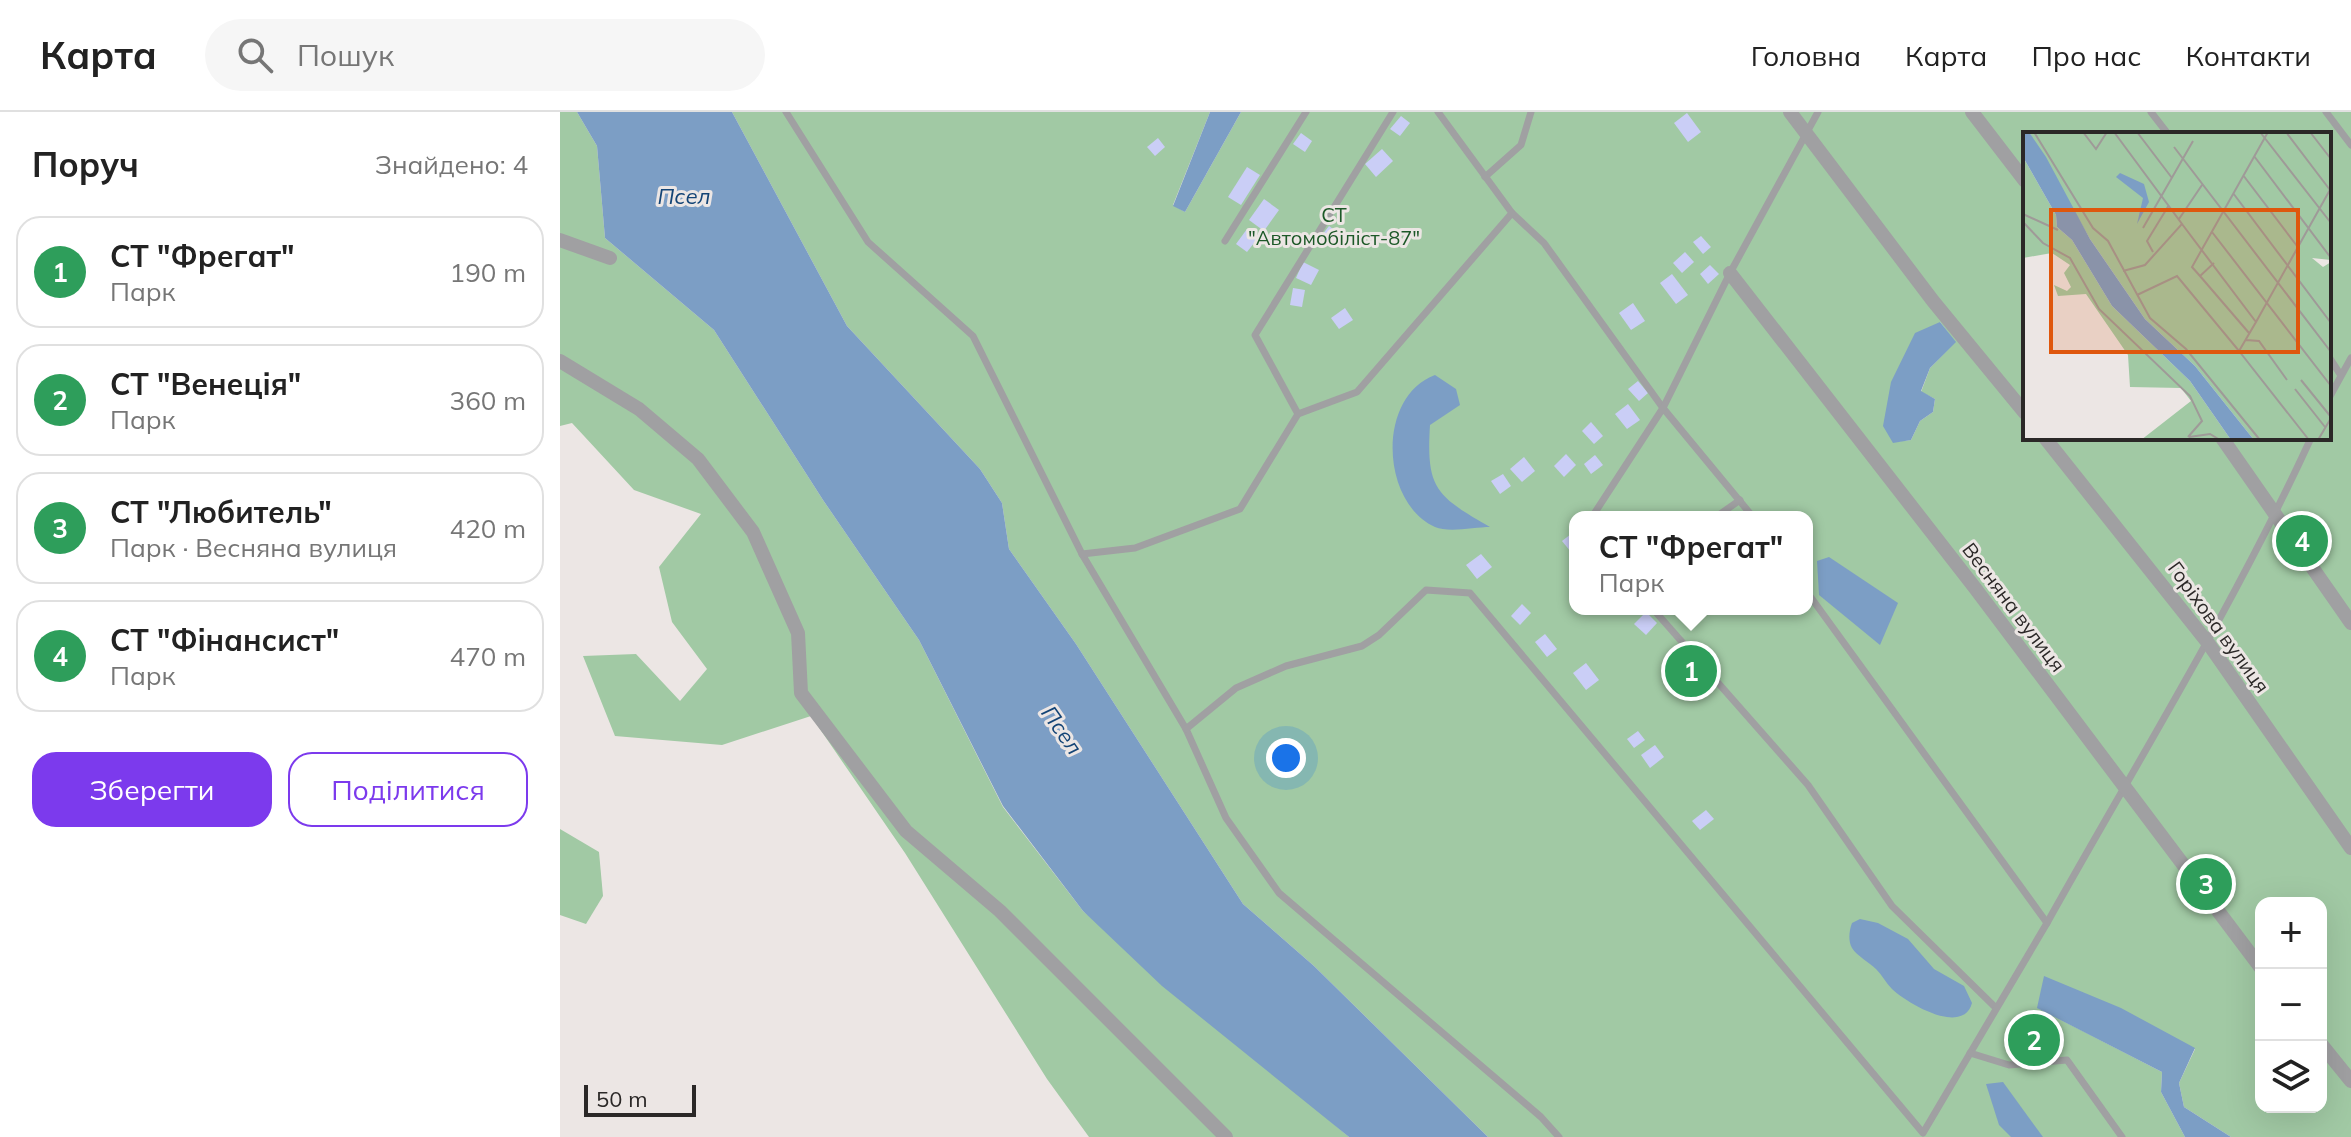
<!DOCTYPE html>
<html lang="uk">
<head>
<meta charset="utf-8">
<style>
	body { margin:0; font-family:Mulish,sans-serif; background:#f6f6f6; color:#222 }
	.controls { position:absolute; right:24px; bottom:24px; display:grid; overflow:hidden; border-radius:16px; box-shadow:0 8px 32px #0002 }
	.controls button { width:72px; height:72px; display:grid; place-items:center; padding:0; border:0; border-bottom:2px solid #e0e0e0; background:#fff; color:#222; font:40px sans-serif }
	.scale { position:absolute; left:24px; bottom:20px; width:112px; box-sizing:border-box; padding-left:8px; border:4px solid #2b2827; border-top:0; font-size:22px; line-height:28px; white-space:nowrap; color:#2b2827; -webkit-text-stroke:6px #ece6e4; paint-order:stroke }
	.you { position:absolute; left:726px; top:646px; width:28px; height:28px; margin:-20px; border:6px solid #fff; border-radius:50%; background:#1a73e8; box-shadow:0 0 0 12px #1a73e833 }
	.badge { display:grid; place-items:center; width:52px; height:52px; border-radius:50%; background:#7c3aed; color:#fff; font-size:26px; font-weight:700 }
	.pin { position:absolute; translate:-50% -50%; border:4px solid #fff; box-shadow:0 2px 8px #0006 }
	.popup { position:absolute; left:1009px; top:399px; width:244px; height:104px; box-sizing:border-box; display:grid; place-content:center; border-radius:16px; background:#fff; filter:drop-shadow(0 2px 6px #0005); font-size:26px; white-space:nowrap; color:#767676 }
	.popup b { font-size:30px; color:#222 }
	.popup::after { content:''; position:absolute; left:50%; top:100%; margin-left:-16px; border:16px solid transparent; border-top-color:#fff }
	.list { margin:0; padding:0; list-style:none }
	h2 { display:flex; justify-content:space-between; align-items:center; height:104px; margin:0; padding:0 32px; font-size:34px }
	h2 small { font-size:26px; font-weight:400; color:#767676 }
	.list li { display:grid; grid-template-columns:52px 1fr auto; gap:24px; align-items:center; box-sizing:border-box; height:112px; margin:0 16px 16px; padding:0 16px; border:2px solid #e0e0e0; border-radius:24px }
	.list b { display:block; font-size:30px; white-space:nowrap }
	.list p { margin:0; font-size:26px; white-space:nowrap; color:#767676 }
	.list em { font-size:26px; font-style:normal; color:#767676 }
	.actions { display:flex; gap:16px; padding:24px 32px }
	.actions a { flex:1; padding:18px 0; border:2px solid #7c3aed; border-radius:24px; text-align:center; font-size:28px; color:#7c3aed }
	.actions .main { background:#7c3aed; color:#fff }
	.icon { flex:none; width:44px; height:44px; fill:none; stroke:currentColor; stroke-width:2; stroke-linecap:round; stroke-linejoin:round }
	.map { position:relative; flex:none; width:1791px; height:1025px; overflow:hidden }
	header { display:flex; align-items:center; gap:48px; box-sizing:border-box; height:112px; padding:0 40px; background:#fff; border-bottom:2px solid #e0e0e0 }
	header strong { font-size:38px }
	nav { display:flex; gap:44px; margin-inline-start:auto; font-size:28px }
	.search { width:560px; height:72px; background:#f6f6f6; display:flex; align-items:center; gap:20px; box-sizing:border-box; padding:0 28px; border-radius:44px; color:#767676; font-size:30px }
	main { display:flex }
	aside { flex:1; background:#fff }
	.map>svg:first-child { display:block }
</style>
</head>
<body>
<header>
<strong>Карта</strong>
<div class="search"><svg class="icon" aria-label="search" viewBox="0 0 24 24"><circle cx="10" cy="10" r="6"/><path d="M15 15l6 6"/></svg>Пошук</div>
<nav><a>Головна</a><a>Карта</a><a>Про нас</a><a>Контакти</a></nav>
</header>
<main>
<aside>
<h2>Поруч<small>Знайдено: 4</small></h2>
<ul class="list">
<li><span class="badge" style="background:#2e9e5b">1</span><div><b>СТ &quot;Фрегат&quot;</b><p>Парк</p></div><em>190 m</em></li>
<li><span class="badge" style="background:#2e9e5b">2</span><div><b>СТ &quot;Венеція&quot;</b><p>Парк</p></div><em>360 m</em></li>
<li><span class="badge" style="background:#2e9e5b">3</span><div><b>СТ &quot;Любитель&quot;</b><p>Парк · Весняна вулиця</p></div><em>420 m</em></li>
<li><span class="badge" style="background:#2e9e5b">4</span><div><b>СТ &quot;Фiнансист&quot;</b><p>Парк</p></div><em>470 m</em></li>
</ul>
<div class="actions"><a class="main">Зберегти</a><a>Поділитися</a></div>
</aside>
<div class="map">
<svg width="1791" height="1025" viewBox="0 0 1791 1025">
	<rect width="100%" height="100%" fill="#ece6e4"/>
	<g fill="#a1c9a4" fill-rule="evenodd">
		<polygon points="0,0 17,0 37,34 45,126 154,218 263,388 359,528 443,695 523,799 789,1025 529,1025 487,967 345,741 251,604 162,633 55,624 23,544 76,542 120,589 147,557 112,510 99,455 141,402 74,378 12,311 0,314"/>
		<path d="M172,0h478l-37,93 12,7 56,-100h1110v1025h-120l-47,-30 -5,-24 16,-34 -157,-41 124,64 -1,20 24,45h-697l-174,-171 -71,-62 -167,-260 -67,-95 -7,-46 -22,-34 -133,-143zM1465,22h304v304h-304zM1380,210l15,20 -25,26 -9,24 14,7 -2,13 -13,9 -9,19 -18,2zM1015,405h232v92h-232zM1701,791h60v204h-60z"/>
		<polygon points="0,717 39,740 43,784 26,812 0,803"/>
	</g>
	<g fill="#7c9ec5">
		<polygon points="17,0 172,0 287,214 420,357 442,391 449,437 516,532 683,792 754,854 928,1025 789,1025 602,874 523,799 443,694 359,528 263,388 154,218 45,126 37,34"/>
		<polygon points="650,0 681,0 625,100 613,94"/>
		<polygon points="1380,210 1396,230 1370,256 1361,279 1375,287 1373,300 1360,309 1351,328 1333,331 1323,314 1331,270 1355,221"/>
		<path d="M875,263l21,14 4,16 -30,20c-4,64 6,71 60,102 -15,0 -41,6 -55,0 -54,-24 -59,-130 0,-152z"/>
		<polygon points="1269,445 1338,491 1320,533 1259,483 1257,449"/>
		<path d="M1300,807l18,4 30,16 26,30 30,17 8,17c-9,33 -64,1 -80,-14 -6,-6 -10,-14 -16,-20 -7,-7 -19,-13 -24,-21 -4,-7 -3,-17 0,-25z"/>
		<polygon points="1484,864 1561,896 1635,936 1619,971 1624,995 1671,1025 1625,1025 1601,980 1602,960 1477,896"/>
		<polygon points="1443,970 1483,1025 1451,1025 1439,1013 1426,972"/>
	</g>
	<g fill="#cacef6">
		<polygon points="1127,1 1141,20 1128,30 1114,11"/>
		<polygon points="841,4 850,11 840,24 830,17"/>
		<polygon points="741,21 752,29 745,40 733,32"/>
		<polygon points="598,26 605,35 595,44 587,35"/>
		<polygon points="822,37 833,49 816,65 805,52"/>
		<polygon points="687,55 700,63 681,93 668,85"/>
		<polygon points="704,87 719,98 704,119 689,108"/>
		<polygon points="769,114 781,123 774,132 762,123"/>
		<polygon points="687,117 698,126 687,140 676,132"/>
		<polygon points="1141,124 1151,135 1143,142 1133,130"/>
		<polygon points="1125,140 1134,150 1122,161 1113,151"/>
		<polygon points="743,150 759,158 751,173 736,166"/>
		<polygon points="1150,153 1159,162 1148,172 1140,162"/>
		<polygon points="1112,162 1128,183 1116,192 1100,171"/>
		<polygon points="733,176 745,178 742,195 730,193"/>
		<polygon points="1073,191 1085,209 1071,218 1059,201"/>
		<polygon points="785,196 793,208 779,217 771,206"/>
		<polygon points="1078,269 1088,281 1079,289 1068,277"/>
		<polygon points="1068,292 1080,308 1067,317 1055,302"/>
		<polygon points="1031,310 1043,324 1034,332 1022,319"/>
		<polygon points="1006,342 1016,353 1004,365 994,354"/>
		<polygon points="1035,343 1043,353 1031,362 1024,352"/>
		<polygon points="964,345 975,359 962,370 950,357"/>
		<polygon points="943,362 951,374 940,382 931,369"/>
		<polygon points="1015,419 1015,445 1002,429"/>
		<polygon points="921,442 932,455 917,467 906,453"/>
		<polygon points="962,492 971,501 960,513 951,504"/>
		<polygon points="1086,500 1097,511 1086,523 1074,512"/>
		<polygon points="985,522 997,537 987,545 975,530"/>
		<polygon points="1026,551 1039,568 1026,578 1013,561"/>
		<polygon points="1078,619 1085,628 1074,636 1067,627"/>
		<polygon points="1095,633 1104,645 1090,656 1081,643"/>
		<polygon points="1146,698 1154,707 1140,718 1132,709"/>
	</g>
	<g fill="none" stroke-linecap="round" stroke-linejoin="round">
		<g stroke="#a0a0a2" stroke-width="7">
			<polyline points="226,0 308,130 413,224 522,442 626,617 666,706 719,781 981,1005 999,1025"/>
			<polyline points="1591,0 1608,22"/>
			<polyline points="1766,0 1791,33"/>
			<polyline points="925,65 961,33 971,0"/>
			<polyline points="952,101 984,131 1103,296 1193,405"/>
			<polyline points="665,129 746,0"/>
			<polyline points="1769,245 1780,262"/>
			<polyline points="1769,286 1791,246"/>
			<polyline points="738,302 695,223 833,0"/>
			<polyline points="1032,405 1103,296 1170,161 1258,0"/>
			<polyline points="1156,405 1180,388"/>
			<polyline points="522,442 575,436 680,397 738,302 797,280 952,101 878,0"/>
			<polyline points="1093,497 1248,673 1332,794 1436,896"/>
			<polyline points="626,617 676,576 726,554 802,534 819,523 866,478 910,481 1363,1021 1487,811 1247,480"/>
			<path d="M1487,811c90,-161 187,-317 264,-485"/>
			<polyline points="1410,941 1449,953 1507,948 1562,1025"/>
		</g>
		<g stroke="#a0a0a2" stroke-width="14">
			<polyline points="1230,0 1373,189 1465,301"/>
			<polyline points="1412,0 1465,69"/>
			<polyline points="0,128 50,146"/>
			<polyline points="1170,161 1415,476 1701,856"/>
			<polyline points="0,249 79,297 138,347 193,420 238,521 241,581 346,719 440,799 666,1025"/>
			<polyline points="1485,326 1648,531 1791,736"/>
			<polyline points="1662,326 1791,511"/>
			<polyline points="1761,932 1791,969"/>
		</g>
	</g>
	<g text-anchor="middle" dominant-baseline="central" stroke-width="6" stroke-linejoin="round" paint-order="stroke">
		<g font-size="20" fill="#1d5928" stroke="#ece6e4">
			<text x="774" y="102">СТ<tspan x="774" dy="23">"Автомобiлiст-87"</tspan></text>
		</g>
		<g font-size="20" fill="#2b2827" stroke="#ece6e4">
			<text transform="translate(1454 495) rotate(53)">Весняна вулиця</text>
			<text transform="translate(1659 515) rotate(54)">Горіхова вулиця</text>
		</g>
		<g font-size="22" font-style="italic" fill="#134476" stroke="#ece6e4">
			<text x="124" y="84">Псел</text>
			<text transform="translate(502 618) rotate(55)">Псел</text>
		</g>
	</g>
	<g transform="translate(1463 20)">
		<rect width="308" height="308" fill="#ece6e4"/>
		<path d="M6,0h302v128l-19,-2 11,9 8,-5v178h-77l-59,-74 -50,-47 -55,-80zM0,25l33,58 1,12 15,13 40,66 78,75 41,59h-90l50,-39 -10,-13 -51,-1 -2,-32 -42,-61 -28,2 -4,-11 13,6 4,-4 -7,-14 6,-8 -18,-12 -29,5z" fill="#a1c9a4"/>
		<path d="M0,0h6l17,25 44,82 55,80 50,47 59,74h-23l-41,-59 -78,-75 -40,-66 -15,-13 -1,-12 -33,-58zM97,41l24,11 5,18 -12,22 6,-26 -27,-21z" fill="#7c9ec5"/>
		<path fill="none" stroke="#9f9a98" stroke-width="2" d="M11,0l59,96 15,13 42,77 36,31 74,91M60,0l13,17 11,-17M91,0l68,92 -37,41 -22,6M114,0l35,46M237,0l71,91M263,0l44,58M287,0l21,27M151,15l157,205M231,24l77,102M220,43l54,71M210,61l98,130M0,82l35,16M156,87l23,-34M0,90l20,21 27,15 29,51 91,87 12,25 -14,16M120,96l50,-87M189,100l119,154M130,120l-6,-11 22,-36M191,131l-14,13 49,57M177,144l-8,-9 76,-135M114,163l40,-19 62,75 17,-29 -74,-98M233,190l75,-134M223,208l13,1 28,39M216,219l70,89M278,248l30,37M272,257l30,38M166,305l21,-3 10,6M295,308l13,-22"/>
		<path fill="#df570d" fill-opacity="0.15" stroke="#df570d" stroke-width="4" d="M28,78h247v142h-247z"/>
		<rect width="308" height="308" fill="none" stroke="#2b2827" stroke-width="4"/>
	</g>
</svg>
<div class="controls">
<button>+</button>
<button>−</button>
<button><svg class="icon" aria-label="layers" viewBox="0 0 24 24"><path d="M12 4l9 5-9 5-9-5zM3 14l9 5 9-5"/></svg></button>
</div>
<div class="scale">50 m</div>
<div class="you"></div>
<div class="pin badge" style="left:1131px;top:559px;background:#2e9e5b">1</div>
<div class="popup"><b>СТ &quot;Фрегат&quot;</b>Парк</div>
<div class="pin badge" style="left:1474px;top:928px;background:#2e9e5b">2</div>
<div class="pin badge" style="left:1646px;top:772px;background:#2e9e5b">3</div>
<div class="pin badge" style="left:1742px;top:429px;background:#2e9e5b">4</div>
</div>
</main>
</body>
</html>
